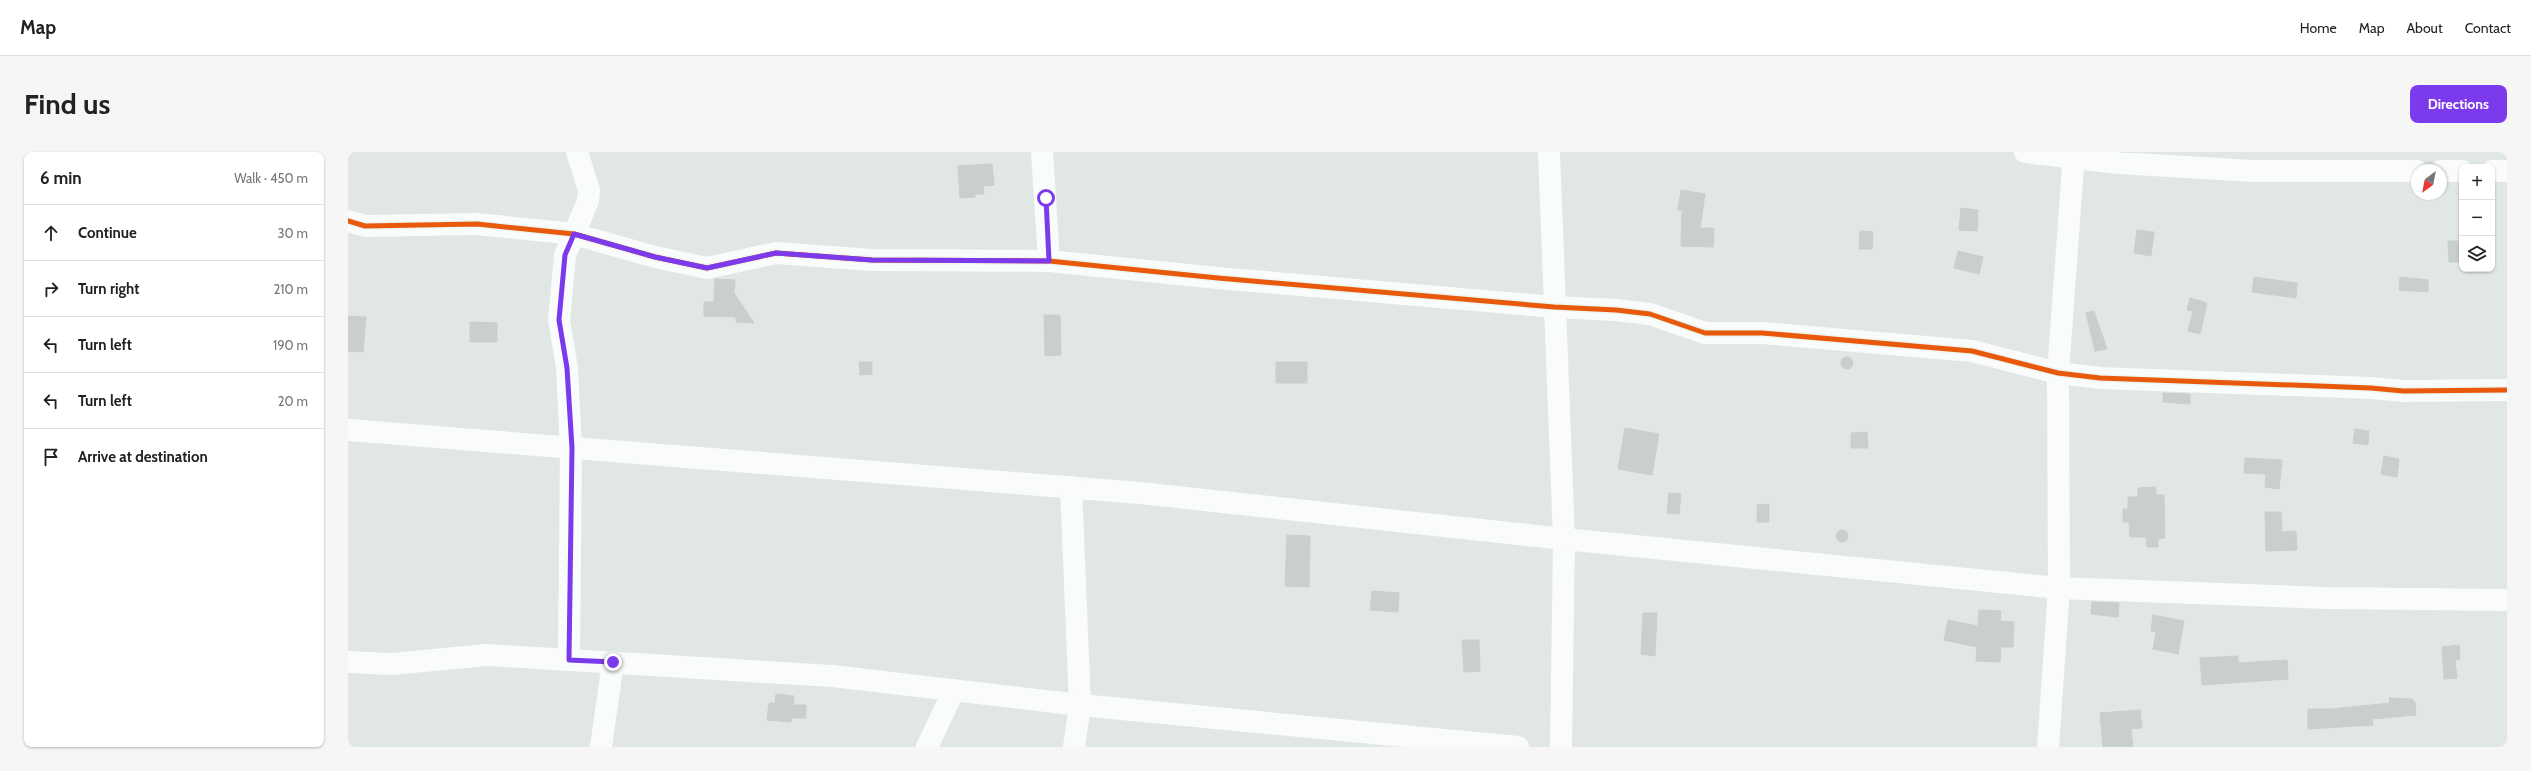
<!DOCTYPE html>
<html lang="en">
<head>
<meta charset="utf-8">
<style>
	body { margin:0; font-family:Cabin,sans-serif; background:#f6f6f6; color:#222 }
	.controls { position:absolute; right:12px; top:12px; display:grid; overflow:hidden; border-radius:8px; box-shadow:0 1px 3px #0004 }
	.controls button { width:36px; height:36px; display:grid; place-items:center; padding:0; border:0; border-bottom:1px solid #e0e0e0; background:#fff; color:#222; font:20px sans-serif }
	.compass { position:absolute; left:2063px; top:12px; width:36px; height:36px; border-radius:50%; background:#fff; box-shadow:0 1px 3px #0004; rotate:212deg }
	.stop { position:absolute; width:12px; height:12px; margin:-9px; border:3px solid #7c3aed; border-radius:50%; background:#fff }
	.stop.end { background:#7c3aed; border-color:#fff; box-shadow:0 1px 4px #0008 }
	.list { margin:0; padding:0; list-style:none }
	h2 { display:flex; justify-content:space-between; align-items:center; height:52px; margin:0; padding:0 16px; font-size:17px }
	h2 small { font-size:13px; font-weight:400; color:#767676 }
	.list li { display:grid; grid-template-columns:26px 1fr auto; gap:12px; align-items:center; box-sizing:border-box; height:56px; padding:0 16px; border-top:1px solid #e0e0e0 }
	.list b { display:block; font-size:15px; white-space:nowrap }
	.list em { font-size:13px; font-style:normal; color:#767676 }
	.icon { flex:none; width:22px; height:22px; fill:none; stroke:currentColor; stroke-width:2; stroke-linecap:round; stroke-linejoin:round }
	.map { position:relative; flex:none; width:2159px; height:595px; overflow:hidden; border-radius:8px }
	header { display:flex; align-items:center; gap:24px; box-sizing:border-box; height:56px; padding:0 20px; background:#fff; border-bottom:1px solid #e0e0e0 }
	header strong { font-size:19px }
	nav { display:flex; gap:22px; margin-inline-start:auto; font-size:14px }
	.intro { display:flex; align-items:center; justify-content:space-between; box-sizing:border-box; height:96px; padding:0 24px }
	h1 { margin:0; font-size:28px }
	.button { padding:10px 18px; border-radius:8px; background:#7c3aed; color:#fff; font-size:14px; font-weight:700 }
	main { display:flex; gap:24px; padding:0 24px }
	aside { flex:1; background:#fff; border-radius:8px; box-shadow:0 1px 3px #0004 }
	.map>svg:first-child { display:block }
</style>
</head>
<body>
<header>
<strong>Map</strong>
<nav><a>Home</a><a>Map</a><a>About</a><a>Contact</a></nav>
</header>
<div class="intro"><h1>Find us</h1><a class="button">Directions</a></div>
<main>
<aside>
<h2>6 min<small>Walk · 450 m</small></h2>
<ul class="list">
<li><svg class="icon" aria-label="ahead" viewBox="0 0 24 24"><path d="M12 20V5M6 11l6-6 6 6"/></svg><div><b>Continue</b></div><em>30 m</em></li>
<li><svg class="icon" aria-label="right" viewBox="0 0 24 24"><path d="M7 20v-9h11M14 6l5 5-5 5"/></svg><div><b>Turn right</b></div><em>210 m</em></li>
<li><svg class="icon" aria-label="left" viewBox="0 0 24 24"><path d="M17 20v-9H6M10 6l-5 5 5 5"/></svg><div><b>Turn left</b></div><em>190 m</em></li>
<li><svg class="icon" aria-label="left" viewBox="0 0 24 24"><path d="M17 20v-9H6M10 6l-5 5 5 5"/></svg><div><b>Turn left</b></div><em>20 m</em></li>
<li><svg class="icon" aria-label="arrive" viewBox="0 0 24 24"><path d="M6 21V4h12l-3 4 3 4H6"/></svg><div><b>Arrive at destination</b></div></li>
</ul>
</aside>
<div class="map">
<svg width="2159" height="595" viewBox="0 0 2159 595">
	<rect width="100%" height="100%" fill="#e0e7e4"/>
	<g fill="#c9cfcc" stroke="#c9cfcd">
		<polygon points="644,12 646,33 635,34 636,42 627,42 627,45 612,46 610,14"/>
		<polygon points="1333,38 1357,42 1352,76 1366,76 1365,95 1333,94 1334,58 1330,58"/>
		<polygon points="1613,56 1630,58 1629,79 1611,78"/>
		<polygon points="1789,78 1806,80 1803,104 1786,101"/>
		<polygon points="1512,79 1525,80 1524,97 1511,97"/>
		<polygon points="2100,89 2114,89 2114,110 2101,110"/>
		<polygon points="1610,99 1635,105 1631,122 1606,116"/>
		<polygon points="1906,125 1949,131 1948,146 1904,140"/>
		<polygon points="2052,125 2080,128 2080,140 2051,138"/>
		<polygon points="367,127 387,128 386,141 406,171 388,170 388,165 356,164 356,150 366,150"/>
		<polygon points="1842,146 1859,151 1852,182 1840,179 1845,159 1839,158"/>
		<polygon points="1746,159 1759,197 1747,199 1738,161"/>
		<polygon points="696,163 712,163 713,203 697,204"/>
		<polygon points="0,164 18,165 15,200 0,199"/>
		<polygon points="122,170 149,171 149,190 122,190"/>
		<circle cx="1499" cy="211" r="6"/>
		<polygon points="511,210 524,210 524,222 512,223"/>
		<rect x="928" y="210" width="31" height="21"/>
		<polygon points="1815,241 1842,242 1842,252 1815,250"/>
		<polygon points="1277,276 1311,282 1304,323 1270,317"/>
		<polygon points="2007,277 2021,279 2020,293 2005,291"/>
		<polygon points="1519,280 1520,296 1503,296 1503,281"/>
		<polygon points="2036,304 2051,307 2049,325 2033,322"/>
		<polygon points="1897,306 1934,308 1931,337 1917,335 1918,322 1896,321"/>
		<polygon points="1808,335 1808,343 1816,343 1817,386 1810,387 1810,395 1799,395 1798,385 1782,385 1781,370 1775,370 1775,357 1780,357 1780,345 1790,345 1790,336"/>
		<polygon points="1321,341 1333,342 1331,362 1319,361"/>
		<polygon points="1421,352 1421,370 1409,370 1409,353"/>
		<polygon points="1917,360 1933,360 1934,380 1948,379 1949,398 1918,399"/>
		<circle cx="1494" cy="384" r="6"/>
		<polygon points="939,383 962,384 961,435 937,434"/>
		<polygon points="1024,439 1051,441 1050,460 1022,458"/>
		<polygon points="1744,450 1771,451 1770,465 1743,462"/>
		<polygon points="1631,458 1653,459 1652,469 1666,470 1665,495 1653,495 1652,510 1628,509 1629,495 1596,488 1600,468 1630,474"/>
		<polygon points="1295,461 1309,461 1307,504 1293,502"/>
		<polygon points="1805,463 1836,469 1830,502 1805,497 1808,480 1803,479"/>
		<polygon points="1114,488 1131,488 1132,519 1116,520"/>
		<polygon points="2111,493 2112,507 2107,508 2109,526 2096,527 2094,495"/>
		<polygon points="1890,504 1890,511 1939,508 1940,527 1854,533 1852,506"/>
		<polygon points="428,542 446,544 445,553 458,553 458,566 443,566 443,570 419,568 421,551 427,551"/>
		<polygon points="2041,546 2064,547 2067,550 2068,563 2024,567 2025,573 1960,577 1960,557 1983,557 2042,551"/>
		<polygon points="1792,558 1794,576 1783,577 1785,595 1755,595 1752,561"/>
	</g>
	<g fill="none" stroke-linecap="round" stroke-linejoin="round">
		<g stroke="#fafbfb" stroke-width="22">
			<polyline points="694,0 701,109"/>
			<polyline points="1201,0 1216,387 1213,595"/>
			<polyline points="1677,0 1771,11 1904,19 2069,19"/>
			<polyline points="2093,19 2114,19"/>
			<polyline points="2144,19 2159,19"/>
			<polyline points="0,69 17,74 129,72 226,82 307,105 359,116 428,101 524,108 701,109 870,126 1206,155 1268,158 1302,162 1357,181 1414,181 1624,199 1710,221 1752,226 2023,236 2055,239 2159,238"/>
			<polyline points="0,278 792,341 1216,387 1711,436 1978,446 2159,448"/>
			<polyline points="723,335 732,553 726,595"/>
			<polyline points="221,508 223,296 219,216 211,168 217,103 240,49 241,38 229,0"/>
			<polyline points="0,510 43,512 139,503 484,524 732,553 1170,595"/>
			<polyline points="253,595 265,510"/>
			<polyline points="579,595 606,538"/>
			<polyline points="1700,595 1711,436 1710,221 1726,0"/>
		</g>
		<g stroke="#edf6f1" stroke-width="8">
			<polyline id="cycleway" points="0,69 17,74 129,72 226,82 307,105 359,116 428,101 524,108 701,109 870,126 1206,155 1268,158 1302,162 1357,181 1414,181 1624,199 1710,221 1752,226 2023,236 2055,239 2159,238"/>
		</g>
		<use href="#cycleway" stroke="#e8590c" stroke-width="5"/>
	</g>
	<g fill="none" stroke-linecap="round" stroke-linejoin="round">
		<polyline stroke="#7c3aed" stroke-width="5" points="265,510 221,508 224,296 219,216 211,168 217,103 226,82 307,105 359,116 428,101 524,108 701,109 698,46"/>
	</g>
</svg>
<div class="controls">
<button>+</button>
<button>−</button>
<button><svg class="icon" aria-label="layers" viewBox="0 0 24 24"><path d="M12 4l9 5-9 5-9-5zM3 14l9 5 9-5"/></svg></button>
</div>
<svg class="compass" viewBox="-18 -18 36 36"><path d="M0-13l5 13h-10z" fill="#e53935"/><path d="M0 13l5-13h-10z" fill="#767676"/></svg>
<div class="stop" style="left:698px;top:46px"></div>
<div class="stop end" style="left:265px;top:510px"></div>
</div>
</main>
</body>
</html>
